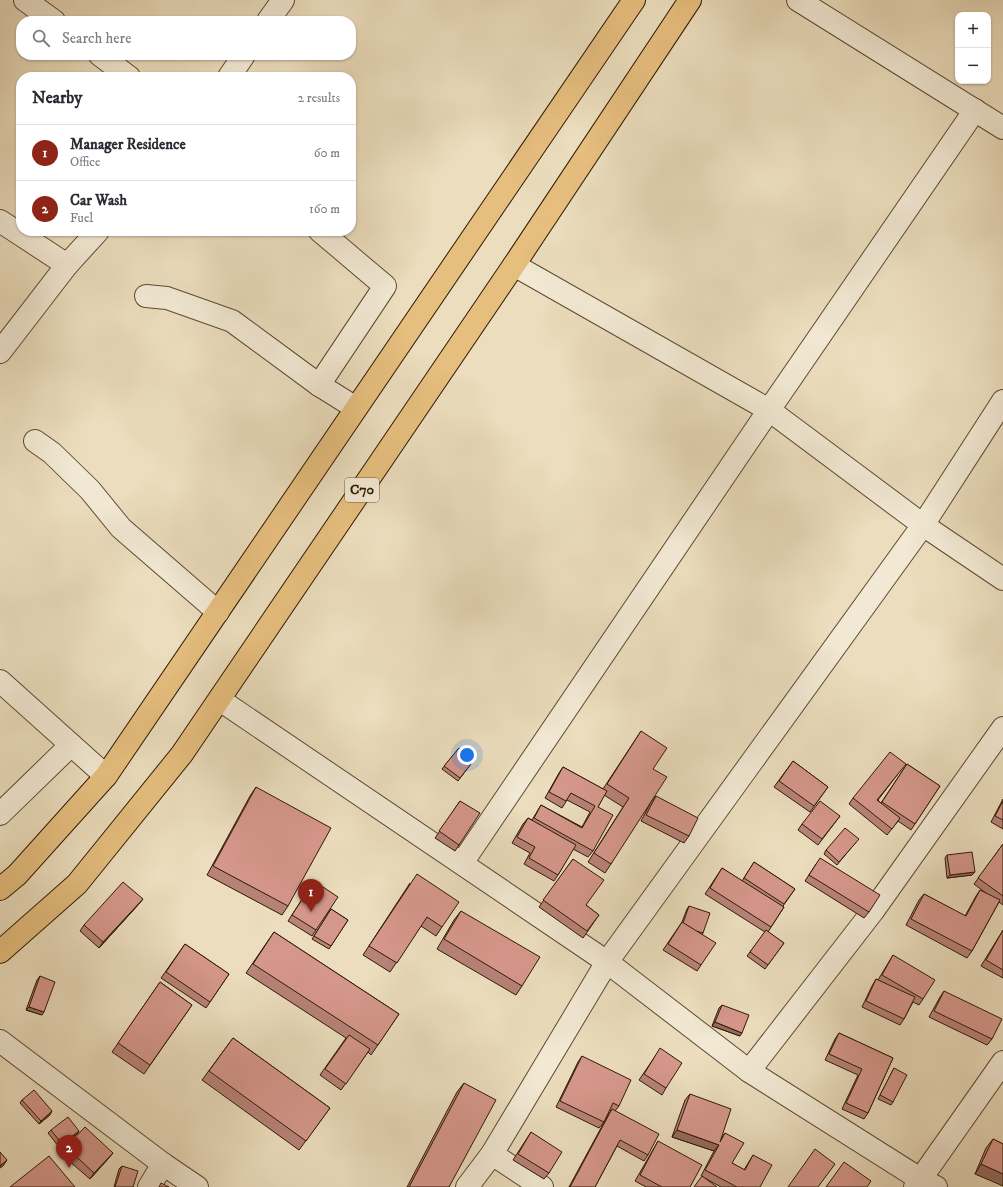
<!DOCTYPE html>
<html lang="en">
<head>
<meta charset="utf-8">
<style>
	body { margin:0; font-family:"IM FELL DW Pica",serif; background:#f7f7f7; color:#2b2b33 }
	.controls { position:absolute; right:12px; top:12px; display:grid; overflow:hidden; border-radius:8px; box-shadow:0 1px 3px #0004 }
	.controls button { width:36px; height:36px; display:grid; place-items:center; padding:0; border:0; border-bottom:1px solid #e1e1e2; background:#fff; color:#2b2b33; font:20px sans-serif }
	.you { position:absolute; left:467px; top:755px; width:14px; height:14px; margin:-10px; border:3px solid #fff; border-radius:50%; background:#1a73e8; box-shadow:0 0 0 6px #1a73e833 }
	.badge { display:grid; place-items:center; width:26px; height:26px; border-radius:50%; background:#8f2418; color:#fff; font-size:13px; font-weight:700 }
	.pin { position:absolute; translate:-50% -33px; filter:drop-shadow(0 1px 2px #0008) }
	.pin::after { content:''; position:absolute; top:21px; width:14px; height:12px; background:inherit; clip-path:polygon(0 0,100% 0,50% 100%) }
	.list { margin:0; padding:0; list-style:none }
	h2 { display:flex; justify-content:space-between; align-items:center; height:52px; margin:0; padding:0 16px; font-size:17px }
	h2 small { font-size:13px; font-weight:400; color:#7c7c81 }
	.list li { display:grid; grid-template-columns:26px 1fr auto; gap:12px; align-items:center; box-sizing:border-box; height:56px; padding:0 16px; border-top:1px solid #e1e1e2 }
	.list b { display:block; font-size:15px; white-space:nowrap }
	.list p { margin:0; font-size:13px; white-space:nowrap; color:#7c7c81 }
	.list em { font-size:13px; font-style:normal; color:#7c7c81 }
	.icon { flex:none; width:22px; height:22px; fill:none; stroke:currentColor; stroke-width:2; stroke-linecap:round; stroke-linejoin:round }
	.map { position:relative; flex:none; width:1003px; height:1187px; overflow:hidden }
	.search { position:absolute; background:#fff; box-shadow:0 1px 3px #0004; left:16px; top:16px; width:340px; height:44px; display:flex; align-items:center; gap:10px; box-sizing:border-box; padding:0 14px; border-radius:16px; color:#7c7c81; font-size:15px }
	.panel { position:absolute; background:#fff; box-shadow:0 1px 3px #0004; left:16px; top:72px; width:340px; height:164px; border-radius:16px }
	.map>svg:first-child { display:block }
</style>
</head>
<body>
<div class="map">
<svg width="1003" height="1187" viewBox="0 0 1003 1187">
	<rect width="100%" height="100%" fill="#ebddbd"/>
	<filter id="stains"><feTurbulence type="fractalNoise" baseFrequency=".005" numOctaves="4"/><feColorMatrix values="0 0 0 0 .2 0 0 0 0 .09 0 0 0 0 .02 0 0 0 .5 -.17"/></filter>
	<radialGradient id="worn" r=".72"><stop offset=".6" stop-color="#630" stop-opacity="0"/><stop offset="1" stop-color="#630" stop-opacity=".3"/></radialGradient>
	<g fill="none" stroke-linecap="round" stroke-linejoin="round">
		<g stroke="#5d4a32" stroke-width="24">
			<g id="minor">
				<polyline points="25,0 54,21"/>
				<polyline points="798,0 1003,128"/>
				<polyline points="268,21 283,0"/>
				<polyline points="100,55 129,77"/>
				<polyline points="229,77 244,55"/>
				<polyline points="0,221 67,265"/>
				<polyline points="514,265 769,410 923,525 1003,579"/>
				<polyline points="146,296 167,298 232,321 319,385 356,408"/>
				<polyline points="0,352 67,265 98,231"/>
				<polyline points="319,385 385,286 320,231"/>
				<polyline points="35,441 52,453 90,490 121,528 218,612"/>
				<polyline points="0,681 106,776"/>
				<polyline points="220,700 607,962 749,1071 920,1179 936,1187"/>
				<polyline points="0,814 71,745"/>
				<polyline points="462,863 769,410 975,110"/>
				<polyline points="0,1041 163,1164 197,1187"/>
				<polyline points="749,1071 873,911 1003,728"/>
				<polyline points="492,1154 542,1187"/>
				<polyline points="149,1187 163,1164"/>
				<polyline points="467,1187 492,1154 607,962 923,525 1003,401"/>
				<polyline points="915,1187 1003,1062"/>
			</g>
		</g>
		<g stroke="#2e1904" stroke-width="24">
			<g id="highway">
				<polyline points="0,889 17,875 106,776 634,0"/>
				<polyline points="0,952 77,884 182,754 514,265 690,0"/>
			</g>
		</g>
		<use href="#minor" stroke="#f2e9d4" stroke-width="22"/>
		<use href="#highway" stroke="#e6be7e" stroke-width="22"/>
	</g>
	<g fill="#b78278" stroke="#2e1904">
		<polygon points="641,731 653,769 611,864 605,873 588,862 623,807 604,795 598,807 593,851 588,857 573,849 558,875 554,881 524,864 530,853 512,843 523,824 528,818 532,820 541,805 582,827 590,812 567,800 562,808 545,798 559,773 563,767 603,789"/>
		<polygon points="459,748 474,760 458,781 442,769"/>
		<polygon points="793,761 828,787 810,812 774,787"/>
		<polygon points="907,764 940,786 911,830 898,821 887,835 849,804 853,798 901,770 878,800 881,803"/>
		<polygon points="256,787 288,906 282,915 207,875 250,796"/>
		<polygon points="656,796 689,836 684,843 641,821 651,802"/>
		<polygon points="1003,799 1003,829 991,822"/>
		<polygon points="460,801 459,845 455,851 435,838"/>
		<polygon points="840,816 818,845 798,830 802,824"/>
		<polygon points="856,842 837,865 824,854 826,850"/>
		<polygon points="1003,844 1003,905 999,902 972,951 967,958 906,925 919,900 924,894 965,916 976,896 980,890 987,894 974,884"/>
		<polygon points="947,855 972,875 947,878 945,858"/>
		<polygon points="573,859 586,905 599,915 583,938 539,907"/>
		<polygon points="754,862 795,889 783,906 784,907 768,932 784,943 765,969 747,956 765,932 705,894 722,868 742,881"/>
		<polygon points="816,864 869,912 864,918 805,881"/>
		<polygon points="314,881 316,930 312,936 288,921"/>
		<polygon points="410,883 442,927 436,936 421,926 390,972 363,955"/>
		<polygon points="138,905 99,948 80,931 84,925"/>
		<polygon points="689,906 703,933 702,935 701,965 697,971 663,950 682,922 687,909"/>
		<polygon points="331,909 348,920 329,949 312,939"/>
		<polygon points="461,911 522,986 516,995 437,949 454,920"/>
		<polygon points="1003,930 1003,978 981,966"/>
		<polygon points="274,932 399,1014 371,1055 368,1052 341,1090 320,1075 346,1038 246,973"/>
		<polygon points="185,944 229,974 206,1008 161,978"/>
		<polygon points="893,955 923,999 919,1005 913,1002 904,1019 900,1025 862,1007 872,986 876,979 878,980"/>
		<polygon points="40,976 42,1015 26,1010 37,980"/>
		<polygon points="160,982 192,1005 144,1074 112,1052"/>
		<polygon points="944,991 992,1039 987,1045 929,1017 940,997"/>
		<polygon points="722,1005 740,1036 712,1026 719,1008"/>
		<polygon points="839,1033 893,1058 868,1113 864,1119 842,1109 858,1075 825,1060 835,1039"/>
		<polygon points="233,1038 330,1108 299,1150 202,1080"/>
		<polygon points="656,1055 666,1088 662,1095 639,1080"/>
		<polygon points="582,1056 619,1106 615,1111 648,1155 644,1161 617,1146 595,1187 569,1187 608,1115 611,1111 609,1110 604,1122 599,1128 556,1107 578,1062"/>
		<polygon points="894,1068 893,1102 891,1105 878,1099"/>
		<polygon points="464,1083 449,1187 407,1187 457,1092"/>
		<polygon points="690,1094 721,1139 725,1133 732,1163 744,1170 753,1155 760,1187 721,1187 701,1176 714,1151 672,1137 685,1100"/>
		<polygon points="22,1100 50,1115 39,1124 20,1103"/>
		<polygon points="51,1130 79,1131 77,1134 59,1147 48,1133"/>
		<polygon points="531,1132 549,1173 544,1179 513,1160"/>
		<polygon points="993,1139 1003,1144 975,1174 986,1148"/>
		<polygon points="658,1141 690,1187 646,1187 635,1181 654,1148"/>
		<polygon points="66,1147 108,1159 90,1179 61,1154"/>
		<polygon points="122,1166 133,1187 114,1187 119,1169"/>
	</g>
	<g fill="#956a61" stroke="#2e1904">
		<polygon points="975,872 972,875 947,878 950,875"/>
		<polygon points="143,899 138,905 99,948 103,942"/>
		<polygon points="29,1007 44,1012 42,1015 26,1010"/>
		<polygon points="715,1022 742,1033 740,1036 712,1026"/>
		<polygon points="52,1111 50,1115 39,1124 41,1121"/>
		<polygon points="677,1130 719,1145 714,1151 672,1137"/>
		<polygon points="79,1131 77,1134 59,1147 62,1144"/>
		<polygon points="113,1153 108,1159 90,1179 94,1173"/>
		<polygon points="7,1160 3,1166 0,1168 0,1166"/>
		<polygon points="981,1164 1003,1174 1003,1186 975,1174"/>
	</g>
	<g fill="#d5978b" stroke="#2e1904">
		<polygon points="641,731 667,748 653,769 667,777 611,864 594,853 629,798 607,784"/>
		<polygon points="459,748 474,760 460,778 444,766"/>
		<polygon points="890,752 906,764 877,800 900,818 892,829 853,798"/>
		<polygon points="793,761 828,787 814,806 779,781"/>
		<polygon points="907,764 940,786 915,824 882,802"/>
		<polygon points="563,767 607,791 598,807 613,815 593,851 534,818 541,805 582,828 595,806 571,793 566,801 549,792"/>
		<polygon points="256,787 331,828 288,906 213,866"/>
		<polygon points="656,796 698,818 689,836 646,815"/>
		<polygon points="460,801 480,813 459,845 439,831"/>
		<polygon points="820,801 840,816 822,839 802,824"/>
		<polygon points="1003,801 1003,820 995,816"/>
		<polygon points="528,818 576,845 558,875 529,858 535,847 517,837"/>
		<polygon points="845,828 859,839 839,862 826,850"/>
		<polygon points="1003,844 1003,896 978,878"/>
		<polygon points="972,852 975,872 950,875 947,855"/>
		<polygon points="820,858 880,895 869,912 809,875"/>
		<polygon points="573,859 604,880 586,905 599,915 587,931 543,900"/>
		<polygon points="754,862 795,889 784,904 744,878"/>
		<polygon points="722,868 784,907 771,927 710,888"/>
		<polygon points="417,874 459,902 442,927 427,917 397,963 369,946"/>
		<polygon points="314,881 338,897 316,930 292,915"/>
		<polygon points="123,882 143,899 103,942 84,925"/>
		<polygon points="980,890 1000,900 972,951 911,919 924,894 966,916"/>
		<polygon points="689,906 710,913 703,933 696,931 683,923"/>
		<polygon points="331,909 348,920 331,946 314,936"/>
		<polygon points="461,911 540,957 522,986 444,939"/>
		<polygon points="682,922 716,943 701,965 668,944"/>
		<polygon points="766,930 784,943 768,965 750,952"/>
		<polygon points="1003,930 1003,970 986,960"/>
		<polygon points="274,932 399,1014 378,1045 253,964"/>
		<polygon points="185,944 229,974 210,1002 166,972"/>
		<polygon points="893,955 935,980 923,999 882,975"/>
		<polygon points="40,976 55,982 44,1012 29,1007"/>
		<polygon points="876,979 915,997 904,1019 866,1001"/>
		<polygon points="160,982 192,1005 150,1065 118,1043"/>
		<polygon points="944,991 1002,1019 992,1039 934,1011"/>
		<polygon points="722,1005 749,1015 742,1033 715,1022"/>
		<polygon points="839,1033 893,1058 868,1113 846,1103 862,1069 829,1054"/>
		<polygon points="349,1035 370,1049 346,1084 325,1069"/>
		<polygon points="233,1038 330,1108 306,1141 209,1071"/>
		<polygon points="660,1048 682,1063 666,1088 644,1074"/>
		<polygon points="582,1056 631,1080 619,1106 613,1103 604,1122 560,1101"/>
		<polygon points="894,1068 907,1075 893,1102 880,1095"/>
		<polygon points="464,1083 496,1100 449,1187 409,1187"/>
		<polygon points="34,1090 52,1111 41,1121 22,1100"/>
		<polygon points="690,1094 731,1109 720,1142 725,1133 744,1143 732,1163 745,1170 753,1155 772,1165 760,1187 737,1187 705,1170 719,1145 677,1130"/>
		<polygon points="612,1109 659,1134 648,1155 620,1140 595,1187 570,1187"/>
		<polygon points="68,1117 79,1131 62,1144 51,1130"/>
		<polygon points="85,1127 113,1153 94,1173 66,1147"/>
		<polygon points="531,1132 562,1152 549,1173 518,1154"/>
		<polygon points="993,1139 1003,1144 1003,1174 981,1164"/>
		<polygon points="658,1141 702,1165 690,1187 662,1187 640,1175"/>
		<polygon points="815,1149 835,1164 818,1187 788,1187"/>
		<polygon points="0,1152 7,1160 0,1166"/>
		<polygon points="49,1156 75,1187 10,1187"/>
		<polygon points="844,1162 871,1181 867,1187 826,1187"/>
		<polygon points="122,1166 138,1171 133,1187 115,1187"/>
		<polygon points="702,1176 717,1187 694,1187"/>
		<polygon points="161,1183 169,1187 159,1187"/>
	</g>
	<g text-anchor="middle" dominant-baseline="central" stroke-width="3" stroke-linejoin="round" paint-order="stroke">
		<rect fill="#f2e9d4" stroke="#695742" stroke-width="1" x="345" y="478" width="34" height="24" rx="3"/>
		<g font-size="14" font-weight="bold" fill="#2e1904">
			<text x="362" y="490">C70</text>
		</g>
	</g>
	<rect width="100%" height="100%" filter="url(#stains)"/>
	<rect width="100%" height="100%" fill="url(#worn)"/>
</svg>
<div class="controls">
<button>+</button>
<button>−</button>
</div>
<div class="you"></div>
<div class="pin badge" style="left:311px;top:912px">1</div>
<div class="pin badge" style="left:69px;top:1168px">2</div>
<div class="search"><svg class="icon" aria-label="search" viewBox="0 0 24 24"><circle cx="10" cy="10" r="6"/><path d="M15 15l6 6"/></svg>Search here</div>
<section class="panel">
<h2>Nearby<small>2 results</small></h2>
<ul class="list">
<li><span class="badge">1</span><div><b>Manager Residence</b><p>Office</p></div><em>60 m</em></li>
<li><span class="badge">2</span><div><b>Car Wash</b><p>Fuel</p></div><em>160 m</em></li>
</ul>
</section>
</div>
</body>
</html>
